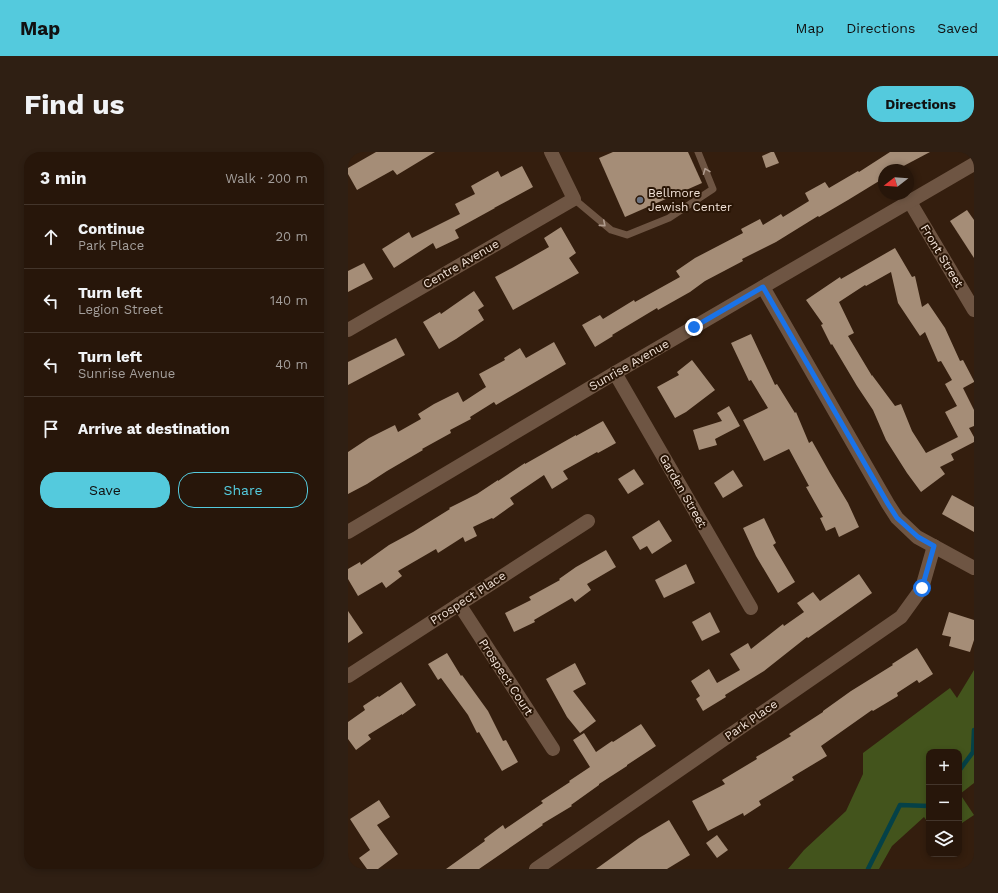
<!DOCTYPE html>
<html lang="en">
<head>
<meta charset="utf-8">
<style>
	body { margin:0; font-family:"Work Sans",sans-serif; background:#2f1f13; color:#f1f3f6 }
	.controls { position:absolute; right:12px; bottom:12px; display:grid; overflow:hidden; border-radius:8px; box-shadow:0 2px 6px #0003 }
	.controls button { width:36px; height:36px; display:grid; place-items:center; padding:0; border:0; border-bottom:1px solid #43352b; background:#27160a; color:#f1f3f6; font:20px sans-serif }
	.compass { position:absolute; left:530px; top:12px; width:36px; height:36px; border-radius:50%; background:#27160a; box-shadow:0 2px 6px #0003; rotate:253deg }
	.stop { position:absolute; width:12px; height:12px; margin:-9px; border:3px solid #1a73e8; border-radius:50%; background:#fff }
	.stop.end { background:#1a73e8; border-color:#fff; box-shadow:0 1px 4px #0008 }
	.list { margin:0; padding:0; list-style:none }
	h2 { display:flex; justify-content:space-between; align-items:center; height:52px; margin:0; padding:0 16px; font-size:17px }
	h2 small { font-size:13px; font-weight:400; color:#a49f9c }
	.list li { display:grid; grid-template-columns:26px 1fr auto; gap:12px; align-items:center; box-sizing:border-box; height:64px; padding:0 16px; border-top:1px solid #43352b }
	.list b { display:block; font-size:15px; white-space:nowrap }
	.list p { margin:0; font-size:13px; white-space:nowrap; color:#a49f9c }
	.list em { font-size:13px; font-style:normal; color:#a49f9c }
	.actions { display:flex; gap:8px; padding:12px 16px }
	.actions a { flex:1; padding:9px 0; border:1px solid #54cadd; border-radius:16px; text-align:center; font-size:14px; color:#54cadd }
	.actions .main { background:#54cadd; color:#111 }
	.icon { flex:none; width:22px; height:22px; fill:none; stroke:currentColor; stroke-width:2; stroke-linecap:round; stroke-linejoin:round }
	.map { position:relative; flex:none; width:626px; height:717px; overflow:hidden; border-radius:16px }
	header { display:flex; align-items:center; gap:24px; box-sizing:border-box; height:56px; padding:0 20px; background:#54cadd; color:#111 }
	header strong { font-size:19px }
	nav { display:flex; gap:22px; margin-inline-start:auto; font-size:14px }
	.intro { display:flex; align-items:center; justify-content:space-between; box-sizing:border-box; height:96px; padding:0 24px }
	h1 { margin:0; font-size:28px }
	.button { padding:10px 18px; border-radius:16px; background:#54cadd; color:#111; font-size:14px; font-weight:700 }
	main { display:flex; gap:24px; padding:0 24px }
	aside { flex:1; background:#27160a; border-radius:16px; box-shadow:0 2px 6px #0003 }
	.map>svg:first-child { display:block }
</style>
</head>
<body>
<header>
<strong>Map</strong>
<nav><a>Map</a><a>Directions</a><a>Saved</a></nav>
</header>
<div class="intro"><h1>Find us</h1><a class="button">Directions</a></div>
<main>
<aside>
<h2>3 min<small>Walk · 200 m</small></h2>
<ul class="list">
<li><svg class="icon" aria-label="ahead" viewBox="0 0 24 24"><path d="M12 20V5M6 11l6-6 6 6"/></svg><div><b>Continue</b><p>Park Place</p></div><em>20 m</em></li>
<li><svg class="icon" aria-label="left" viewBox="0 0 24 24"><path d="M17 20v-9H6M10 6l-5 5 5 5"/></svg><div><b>Turn left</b><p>Legion Street</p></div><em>140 m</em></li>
<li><svg class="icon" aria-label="left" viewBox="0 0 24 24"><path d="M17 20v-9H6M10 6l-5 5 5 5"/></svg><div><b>Turn left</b><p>Sunrise Avenue</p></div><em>40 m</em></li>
<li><svg class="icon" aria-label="arrive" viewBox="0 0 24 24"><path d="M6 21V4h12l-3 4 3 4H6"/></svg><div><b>Arrive at destination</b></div></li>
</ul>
<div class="actions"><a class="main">Save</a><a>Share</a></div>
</aside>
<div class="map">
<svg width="626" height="717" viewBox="0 0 626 717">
	<rect width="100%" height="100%" fill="#341e0e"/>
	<polygon fill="#43541c" points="626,518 626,631 612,642 626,663 611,673 611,600 581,600 581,672 576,665 544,694 531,717 440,717 456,698 498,659 515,622 515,601 602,536 609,546"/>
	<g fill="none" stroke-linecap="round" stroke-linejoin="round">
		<g stroke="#054147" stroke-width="4.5">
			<polyline points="611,619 625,600 626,578"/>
			<polyline points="520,717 552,653 581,654"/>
		</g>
	</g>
	<g fill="#a58d77" fill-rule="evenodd">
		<polygon points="28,0 87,0 49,23 45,18 9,38 0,22 0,16"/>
		<polygon points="265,0 340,0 354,31 277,65 251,6"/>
		<polygon points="423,0 426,0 431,11 418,16 414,4"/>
		<polygon points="542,0 582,0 548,18 536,18 536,26 500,48 471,65 470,64 428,90 394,107 395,109 357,129 342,140 310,158 309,156 264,183 265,184 247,195 234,173 252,163 255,167 286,148 287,150 332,125 328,119 347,106 395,81 393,77 412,67 415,73 433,62 435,65 461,49 457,41 477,30 481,36 510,19 511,20"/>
		<polygon points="174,14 185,35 146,56 147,56 107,78 111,86 88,97 85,91 46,116 34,97 61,80 64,86 112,62 107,52 127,42 123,34 150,19 153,25"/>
		<polygon points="619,58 626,68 626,106 602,69"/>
		<polygon points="213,75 228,101 221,106 231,121 165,158 147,125 164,116 201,95 196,86"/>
		<path d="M547,96l17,29 3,-1 7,31 6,-4 17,25 15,33 3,-1 11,21v1l-11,6 11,22v16l-5,2 5,9v5l-23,12 3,6 -14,7 5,7 -24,18 -14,-19 -21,-33 -13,-30 -16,-24 -25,-42 -1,1 -10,-20 2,-1 -17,-24 34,-23 1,2zM543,120l7,31 22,33 5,-4 13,30 3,-1 11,19 -7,4 12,22 -12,6 13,25 -32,16 -14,-22 -11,-27 -6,2 -23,-31v1l-24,-40 6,-3 -15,-31 26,-17 1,1z"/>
		<polygon points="16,111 25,127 0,140 0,119"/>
		<polygon points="126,139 136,154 130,158 136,168 108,187 91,197 75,170 92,160 93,162"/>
		<polygon points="403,182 427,233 429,232 447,261 448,260 461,291 464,289 482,321 500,351 511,375 491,385 487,375 478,379 472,366 475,365 458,335 461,334 441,297 416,309 395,268 420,256 403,228 401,229 383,191"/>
		<polygon points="48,186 57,203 0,233 0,210"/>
		<polygon points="206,190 218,212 148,253 146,250 122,265 123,267 102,278 103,281 74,297 75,298 39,319 19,332 0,342 0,300 21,286 47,273 50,280 73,267 70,262 86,252 110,240 115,250 138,235 131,222 157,208 156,206 172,196 178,206"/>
		<polygon points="344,208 367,238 338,260 327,266 309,235 331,223 329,220"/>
		<polygon points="381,254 392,274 367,287 369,293 351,298 345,278 374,269 369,261"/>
		<polygon points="255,269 268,291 250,301 249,300 215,319 220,327 204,337 196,323 162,346 166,352 145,367 144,366 125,375 129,384 117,390 115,385 90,401 88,397 50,419 54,424 38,436 34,430 10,444 0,427 0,417 12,410 13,413 41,393 65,380 102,357 101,356 129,342 150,328 150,329 177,311 177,312 228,283 228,284"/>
		<polygon points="286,317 296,332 280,342 270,327"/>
		<polygon points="385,318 395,334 375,346 366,331"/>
		<polygon points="604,343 626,355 626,380 594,362"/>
		<polygon points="416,366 428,391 425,393 447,430 430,441 408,404 395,376"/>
		<polygon points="311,368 324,389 304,402 299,394 292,398 284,385"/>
		<polygon points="258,398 268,415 239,432 243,438 227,450 224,446 186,468 187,470 166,480 157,461 183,448 181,445 212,428 211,427 228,415"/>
		<polygon points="338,412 347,431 316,446 307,428"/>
		<polygon points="511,422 524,441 460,486 459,485 416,519 377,543 378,545 355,559 348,547 352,544 343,529 361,517 369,531 392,518 382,502 400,491 403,497 435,472 436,474 456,460 449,451 465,440 472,449"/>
		<polygon points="0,459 15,481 0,491"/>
		<polygon points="362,460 372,480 354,489 344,470"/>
		<polygon points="601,460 626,468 626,488 622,500 601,494 603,485 594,483"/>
		<polygon points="569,496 585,522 571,531 569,528 549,541 550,544 525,559 524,558 473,594 479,604 444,625 446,628 411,649 413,653 396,664 395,661 360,679 344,649 377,632 374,628 409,607 408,605 443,584 441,582 475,560 475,559 503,539 545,513 544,512"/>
		<polygon points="99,501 113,524 114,523 140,559 155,589 158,588 170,610 154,619 131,580 129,581 120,563 93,526 90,528 80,512"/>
		<polygon points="227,511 238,532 225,539 248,569 232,581 219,565 198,527"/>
		<polygon points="53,530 68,553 54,563 54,562 20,583 23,587 8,598 0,587 0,570 17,558 15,554 30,544 31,545"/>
		<polygon points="293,572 308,594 279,613 279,614 251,632 251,633 223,653 224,654 194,672 195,673 131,717 98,717 137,689 136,687 155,673 157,677 195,651 193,649 222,630 221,629 242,615 225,588 236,581 248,600 264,589 265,590"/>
		<polygon points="31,648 42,665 29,673 50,702 30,717 19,717 11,706 22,698 2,667"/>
		<polygon points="321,668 342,703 319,717 248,717 291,686"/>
		<polygon points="369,683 380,698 369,706 358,691"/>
	</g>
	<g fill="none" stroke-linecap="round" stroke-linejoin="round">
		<polyline stroke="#6e5543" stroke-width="7" points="226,47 263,78 279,83 321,66 365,37 350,0"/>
		<g stroke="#6e5543" stroke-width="14">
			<polyline points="562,50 626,158"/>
			<polyline points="415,135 540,352 549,366 569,385 626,416"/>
			<polyline points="0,178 226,47 203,0"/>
			<polyline points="267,221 403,456"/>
			<polyline points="0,380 267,221 626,12"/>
			<polyline points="111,452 205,597"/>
			<polyline points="0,524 240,369"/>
			<polyline points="188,717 553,465 574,436 586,394"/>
		</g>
	</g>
	<defs><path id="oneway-chevron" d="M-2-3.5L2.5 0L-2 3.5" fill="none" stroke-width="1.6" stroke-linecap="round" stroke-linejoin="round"/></defs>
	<g stroke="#b09c8e">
		<use href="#oneway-chevron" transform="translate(358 19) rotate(-111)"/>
		<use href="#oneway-chevron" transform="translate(255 72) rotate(40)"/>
	</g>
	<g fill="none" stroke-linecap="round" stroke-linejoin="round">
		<polyline stroke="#1a73e8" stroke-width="5" points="346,175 415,135 540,352 549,366 570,385 586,394 574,436"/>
	</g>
	<circle fill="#6b7280" stroke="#291505" stroke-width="1.5" cx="292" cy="48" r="4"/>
	<g text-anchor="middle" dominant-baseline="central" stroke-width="4" stroke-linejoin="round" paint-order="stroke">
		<g font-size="12" fill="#f2e3d9" stroke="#291505" text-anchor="start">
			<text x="300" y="41">Bellmore<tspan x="300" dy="14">Jewish Center</tspan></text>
		</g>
		<g font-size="12" fill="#f2e3d9" stroke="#291505">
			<text transform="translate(594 104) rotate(59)">Front Street</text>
			<text transform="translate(113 112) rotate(-30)">Centre Avenue</text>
			<text transform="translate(281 213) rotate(-30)">Sunrise Avenue</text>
			<text transform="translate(335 339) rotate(60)">Garden Street</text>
			<text transform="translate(120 446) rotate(-33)">Prospect Place</text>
			<text transform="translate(158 525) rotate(57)">Prospect Court</text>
			<text transform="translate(403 568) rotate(-35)">Park Place</text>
		</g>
	</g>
</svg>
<div class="controls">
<button>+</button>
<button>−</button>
<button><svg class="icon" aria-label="layers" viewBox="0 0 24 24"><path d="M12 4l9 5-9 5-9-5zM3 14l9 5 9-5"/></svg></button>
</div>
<svg class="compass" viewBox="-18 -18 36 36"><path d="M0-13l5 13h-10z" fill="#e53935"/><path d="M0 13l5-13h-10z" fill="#a49f9c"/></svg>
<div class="stop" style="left:574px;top:436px"></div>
<div class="stop end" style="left:346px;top:175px"></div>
</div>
</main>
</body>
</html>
